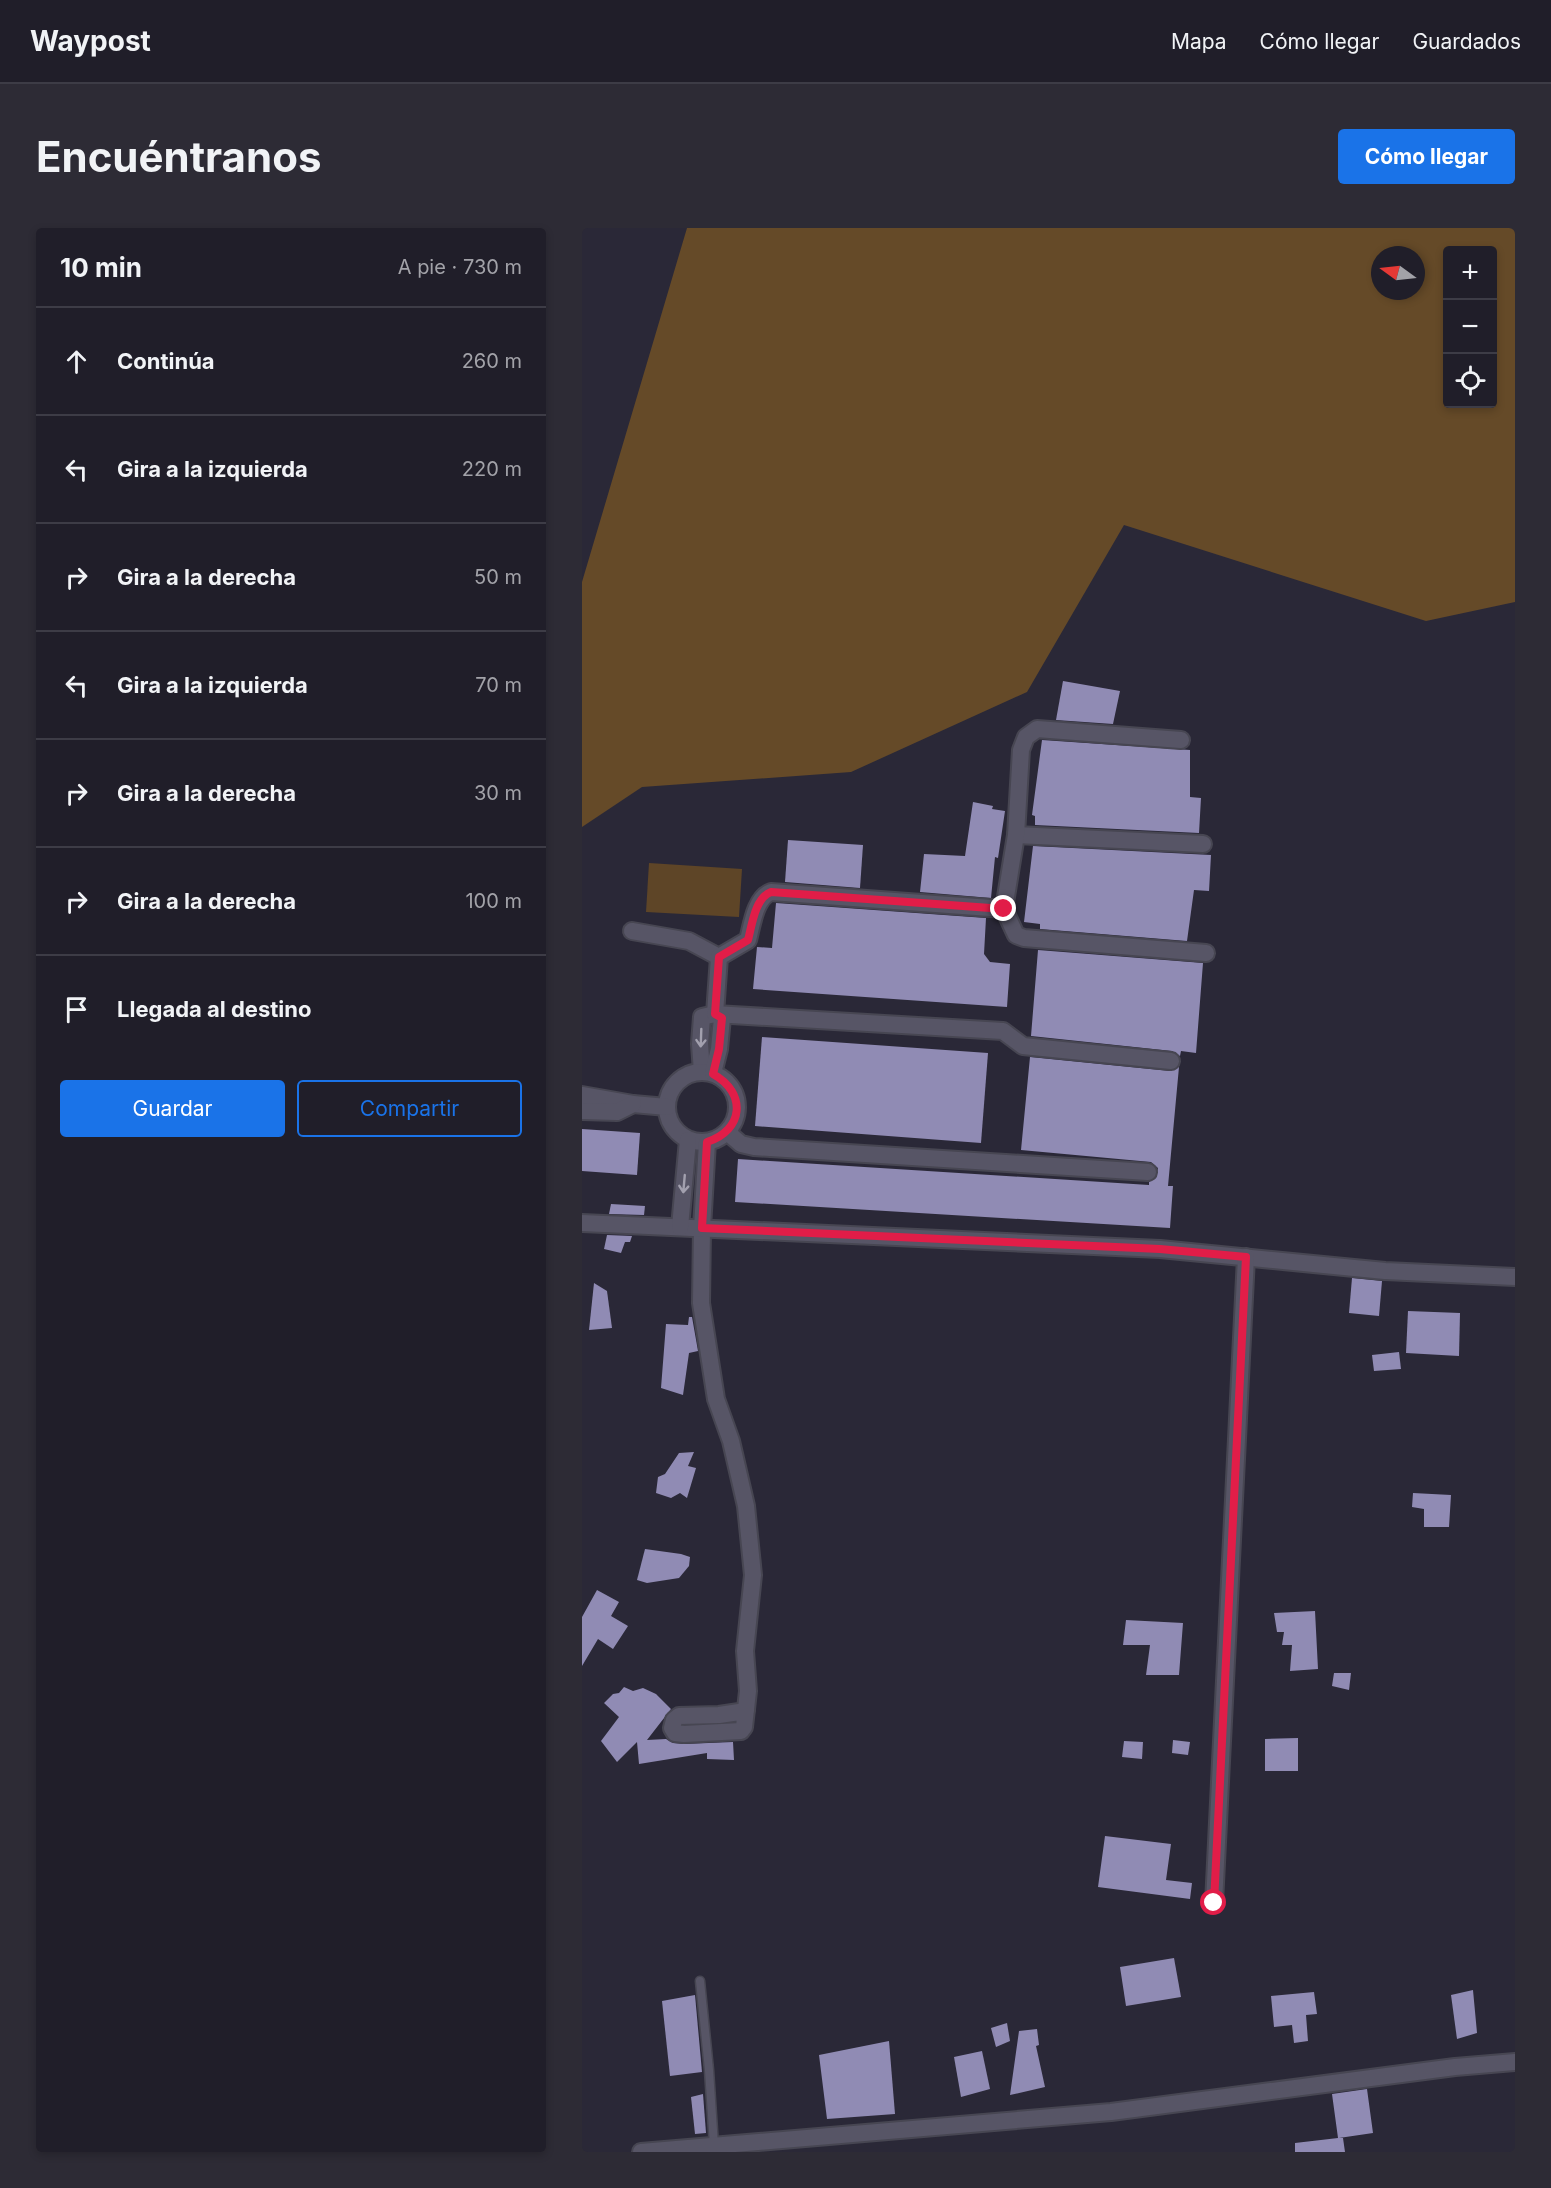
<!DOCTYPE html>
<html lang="es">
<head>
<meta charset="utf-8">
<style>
	body { margin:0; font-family:Inter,sans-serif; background:#2d2b35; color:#f1f3f6 }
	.controls { position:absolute; right:18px; top:18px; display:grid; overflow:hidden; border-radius:6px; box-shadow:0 3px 9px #0003 }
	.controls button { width:54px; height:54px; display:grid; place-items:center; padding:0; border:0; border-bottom:2px solid #3d3c46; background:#201e29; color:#f1f3f6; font:30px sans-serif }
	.compass { position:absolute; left:789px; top:18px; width:54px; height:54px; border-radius:50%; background:#201e29; box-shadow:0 3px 9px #0003; rotate:285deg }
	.stop { position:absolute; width:18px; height:18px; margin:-14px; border:4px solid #e11d48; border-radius:50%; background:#fff }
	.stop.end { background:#e11d48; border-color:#fff; box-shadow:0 2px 6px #0008 }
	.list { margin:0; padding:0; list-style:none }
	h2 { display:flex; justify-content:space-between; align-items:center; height:78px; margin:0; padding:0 24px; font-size:26px }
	h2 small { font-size:20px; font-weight:400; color:#a2a2a8 }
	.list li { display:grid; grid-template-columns:39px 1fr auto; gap:18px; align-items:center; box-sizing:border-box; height:108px; padding:0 24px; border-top:2px solid #3d3c46 }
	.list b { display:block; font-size:22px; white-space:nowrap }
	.list em { font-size:20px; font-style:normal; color:#a2a2a8 }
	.actions { display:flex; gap:12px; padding:18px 24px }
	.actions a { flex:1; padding:14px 0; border:2px solid #1a73e8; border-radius:6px; text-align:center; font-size:21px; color:#1a73e8 }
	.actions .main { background:#1a73e8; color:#fff }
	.icon { flex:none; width:33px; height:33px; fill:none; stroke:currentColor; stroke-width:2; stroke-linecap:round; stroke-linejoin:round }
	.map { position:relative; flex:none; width:933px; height:1924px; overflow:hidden; border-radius:6px }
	header { display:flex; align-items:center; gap:36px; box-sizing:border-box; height:84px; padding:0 30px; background:#201e29; border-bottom:2px solid #3d3c46 }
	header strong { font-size:28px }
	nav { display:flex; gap:33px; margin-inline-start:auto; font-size:21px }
	.intro { display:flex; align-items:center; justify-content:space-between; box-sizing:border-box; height:144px; padding:0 36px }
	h1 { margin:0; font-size:42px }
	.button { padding:15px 27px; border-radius:6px; background:#1a73e8; color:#fff; font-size:21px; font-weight:700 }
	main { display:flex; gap:36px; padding:0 36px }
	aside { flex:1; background:#201e29; border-radius:6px; box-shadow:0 3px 9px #0003 }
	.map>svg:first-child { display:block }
</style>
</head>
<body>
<header>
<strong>Waypost</strong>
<nav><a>Mapa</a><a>Cómo llegar</a><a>Guardados</a></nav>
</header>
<div class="intro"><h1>Encuéntranos</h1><a class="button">Cómo llegar</a></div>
<main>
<aside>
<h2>10 min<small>A pie · 730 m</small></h2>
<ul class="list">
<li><svg class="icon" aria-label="ahead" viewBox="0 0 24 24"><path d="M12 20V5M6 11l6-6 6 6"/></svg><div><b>Continúa</b></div><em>260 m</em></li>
<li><svg class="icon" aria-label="left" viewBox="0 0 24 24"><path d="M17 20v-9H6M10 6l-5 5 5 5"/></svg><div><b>Gira a la izquierda</b></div><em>220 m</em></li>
<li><svg class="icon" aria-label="right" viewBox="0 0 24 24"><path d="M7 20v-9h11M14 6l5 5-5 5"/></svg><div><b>Gira a la derecha</b></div><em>50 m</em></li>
<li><svg class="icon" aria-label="left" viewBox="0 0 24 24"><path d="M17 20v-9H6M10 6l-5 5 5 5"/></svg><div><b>Gira a la izquierda</b></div><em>70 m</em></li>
<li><svg class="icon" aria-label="right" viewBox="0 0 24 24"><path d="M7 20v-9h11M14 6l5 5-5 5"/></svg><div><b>Gira a la derecha</b></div><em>30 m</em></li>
<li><svg class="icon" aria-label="right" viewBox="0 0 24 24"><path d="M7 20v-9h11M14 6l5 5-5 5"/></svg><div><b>Gira a la derecha</b></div><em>100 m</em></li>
<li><svg class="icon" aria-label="arrive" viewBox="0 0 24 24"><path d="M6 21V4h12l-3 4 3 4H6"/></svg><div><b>Llegada al destino</b></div></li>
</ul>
<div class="actions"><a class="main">Guardar</a><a>Compartir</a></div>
</aside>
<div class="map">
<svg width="933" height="1924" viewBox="0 0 933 1924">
	<rect width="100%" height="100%" fill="#2a2837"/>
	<polygon fill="#5e4527" points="67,635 160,641 157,689 64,684"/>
	<path fill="#654a28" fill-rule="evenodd" d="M105,0h828v374l-89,19 -302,-96 -97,167 -176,80 -209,15 -60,40v-245zM866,22h44v154h-44zM798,27h36v36h-36z"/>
	<g fill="#908bb4">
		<polygon points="481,453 538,463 531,496 474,492"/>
		<polygon points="460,512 608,522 608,569 619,570 617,605 453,597 453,588 450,587"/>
		<polygon points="391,574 411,578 410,581 423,583 416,630 413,629 409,670 338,664 342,626 383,628"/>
		<polygon points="206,612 281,617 278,660 203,654"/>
		<polygon points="451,618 629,627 627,663 612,662 605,713 458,701 458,696 442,694"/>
		<polygon points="194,675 404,690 402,726 408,734 428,736 425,779 171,761 175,719 190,720"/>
		<polygon points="456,722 621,735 614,825 599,823 598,828 590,823 449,808"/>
		<polygon points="180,809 406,825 399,915 173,898"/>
		<polygon points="448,829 588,843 597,839 586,958 591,958 588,1000 153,974 156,931 567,957 567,954 574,950 576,940 569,934 439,922"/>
		<polygon points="0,901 58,905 55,947 0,943"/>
		<polygon points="29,976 63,978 62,987 27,986"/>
		<polygon points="25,1007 50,1008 48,1014 43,1014 39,1025 22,1021"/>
		<polygon points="770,1050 800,1053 797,1088 767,1085"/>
		<polygon points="12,1055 25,1063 30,1100 7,1102"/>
		<polygon points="826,1083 878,1085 877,1128 824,1125"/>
		<polygon points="107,1089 110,1089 116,1123 107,1125 101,1167 79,1160 84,1096 106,1097"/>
		<polygon points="817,1124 819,1141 792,1143 790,1127"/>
		<polygon points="112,1224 106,1238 114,1240 105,1270 98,1265 89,1270 74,1265 76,1249 83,1246 97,1225"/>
		<polygon points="831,1265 869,1267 867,1299 842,1299 842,1281 830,1279"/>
		<polygon points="63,1321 99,1326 108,1329 107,1338 97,1350 65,1355 55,1352"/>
		<polygon points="15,1362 37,1374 29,1388 46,1398 31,1421 16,1411 0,1438 0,1389"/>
		<polygon points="733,1383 736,1441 708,1443 710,1417 700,1417 702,1404 695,1404 692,1385"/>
		<polygon points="544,1392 601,1395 597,1447 564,1447 568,1417 541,1417"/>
		<polygon points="752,1445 769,1445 767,1462 750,1458"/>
		<polygon points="42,1459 51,1463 61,1460 74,1466 89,1481 65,1512 84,1511 91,1515 102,1516 151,1514 152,1532 125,1531 125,1525 57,1536 55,1514 35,1534 19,1513 37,1489 22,1475 31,1466 37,1465"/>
		<polygon points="716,1510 716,1543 683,1543 683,1511"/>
		<polygon points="591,1512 608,1514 606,1527 590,1525"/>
		<polygon points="542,1513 561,1514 560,1531 540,1529"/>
		<polygon points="523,1608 589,1616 584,1652 610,1655 608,1671 516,1659"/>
		<polygon points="592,1730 599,1769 544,1778 538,1739"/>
		<polygon points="891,1762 895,1805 875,1811 869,1767"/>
		<polygon points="732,1764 735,1786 724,1787 726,1813 712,1815 710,1797 692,1799 689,1768"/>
		<polygon points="113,1767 120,1844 88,1848 80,1773"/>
		<polygon points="425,1795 428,1813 414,1819 409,1800"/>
		<polygon points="455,1801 457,1817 454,1818 463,1859 428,1867 437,1803"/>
		<polygon points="307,1813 313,1886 245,1891 237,1827"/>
		<polygon points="400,1823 408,1861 379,1869 372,1829"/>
		<polygon points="785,1861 791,1905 757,1910 761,1910 763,1924 713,1924 713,1915 756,1910 750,1866"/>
		<polygon points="121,1866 124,1905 113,1906 109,1869"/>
	</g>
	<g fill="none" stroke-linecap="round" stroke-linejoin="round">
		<g stroke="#474652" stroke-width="11">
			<polyline id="service" points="118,1753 127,1842 132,1918"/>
		</g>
		<g stroke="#474652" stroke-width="20">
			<g id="minor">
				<polyline points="434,607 621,616"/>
				<polyline points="422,681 434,707 442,710 624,725"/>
				<polyline points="50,703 107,713 137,729"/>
				<path d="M133,786l4,-57 29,-17c4,-15 7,-42 23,-48l233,17 12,-74 5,-85 5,-13 11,-8 144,11"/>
				<polyline points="120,844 118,816 120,789 133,786 421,803 441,818 589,833"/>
				<circle cx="120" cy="879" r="35"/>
				<polyline points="131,845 137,821 140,790 133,786"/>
				<polyline points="0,867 51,876 85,879"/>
				<polyline points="0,883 35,884 51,876"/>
				<polyline points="145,904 159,916 172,919 566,944"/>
				<polyline points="125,914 120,1000 119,1075 134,1171 149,1213 164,1278 171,1347 163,1423 166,1463 162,1499 159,1503 102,1506 93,1505 90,1500 92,1492 97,1488 137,1487 164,1483"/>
				<polyline points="0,995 578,1021 803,1043 933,1049"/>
				<polyline points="98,999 106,912"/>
				<polyline points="632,1675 664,1029"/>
				<polyline points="59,1924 529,1884 873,1839 933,1834"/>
			</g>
		</g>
		<use href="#service" stroke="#575566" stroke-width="8"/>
		<use href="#minor" stroke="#575566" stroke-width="16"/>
	</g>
	<defs><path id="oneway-shaft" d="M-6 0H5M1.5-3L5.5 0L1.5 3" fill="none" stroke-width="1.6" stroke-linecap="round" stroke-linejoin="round" transform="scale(1.5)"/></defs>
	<g stroke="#a2a0ae">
		<use href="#oneway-shaft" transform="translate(119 810) rotate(92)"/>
		<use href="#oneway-shaft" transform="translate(102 956) rotate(95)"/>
	</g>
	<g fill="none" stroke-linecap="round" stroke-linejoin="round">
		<path stroke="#e11d48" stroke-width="8" d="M422,681l-233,-17c-16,6 -19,33 -23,48l-29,17 -4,57 7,4 -3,31 -6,25c34,19 31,56 -6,68l-5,86 458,21 86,8 -32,646"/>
	</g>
</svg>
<div class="controls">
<button>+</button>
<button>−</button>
<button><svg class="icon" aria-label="locate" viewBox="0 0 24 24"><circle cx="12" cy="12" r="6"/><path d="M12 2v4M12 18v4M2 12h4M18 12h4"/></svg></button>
</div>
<svg class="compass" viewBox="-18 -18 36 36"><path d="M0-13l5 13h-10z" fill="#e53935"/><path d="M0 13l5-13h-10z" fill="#a2a2a8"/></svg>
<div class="stop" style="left:632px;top:1675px"></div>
<div class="stop end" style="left:422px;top:681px"></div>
</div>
</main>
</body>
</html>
